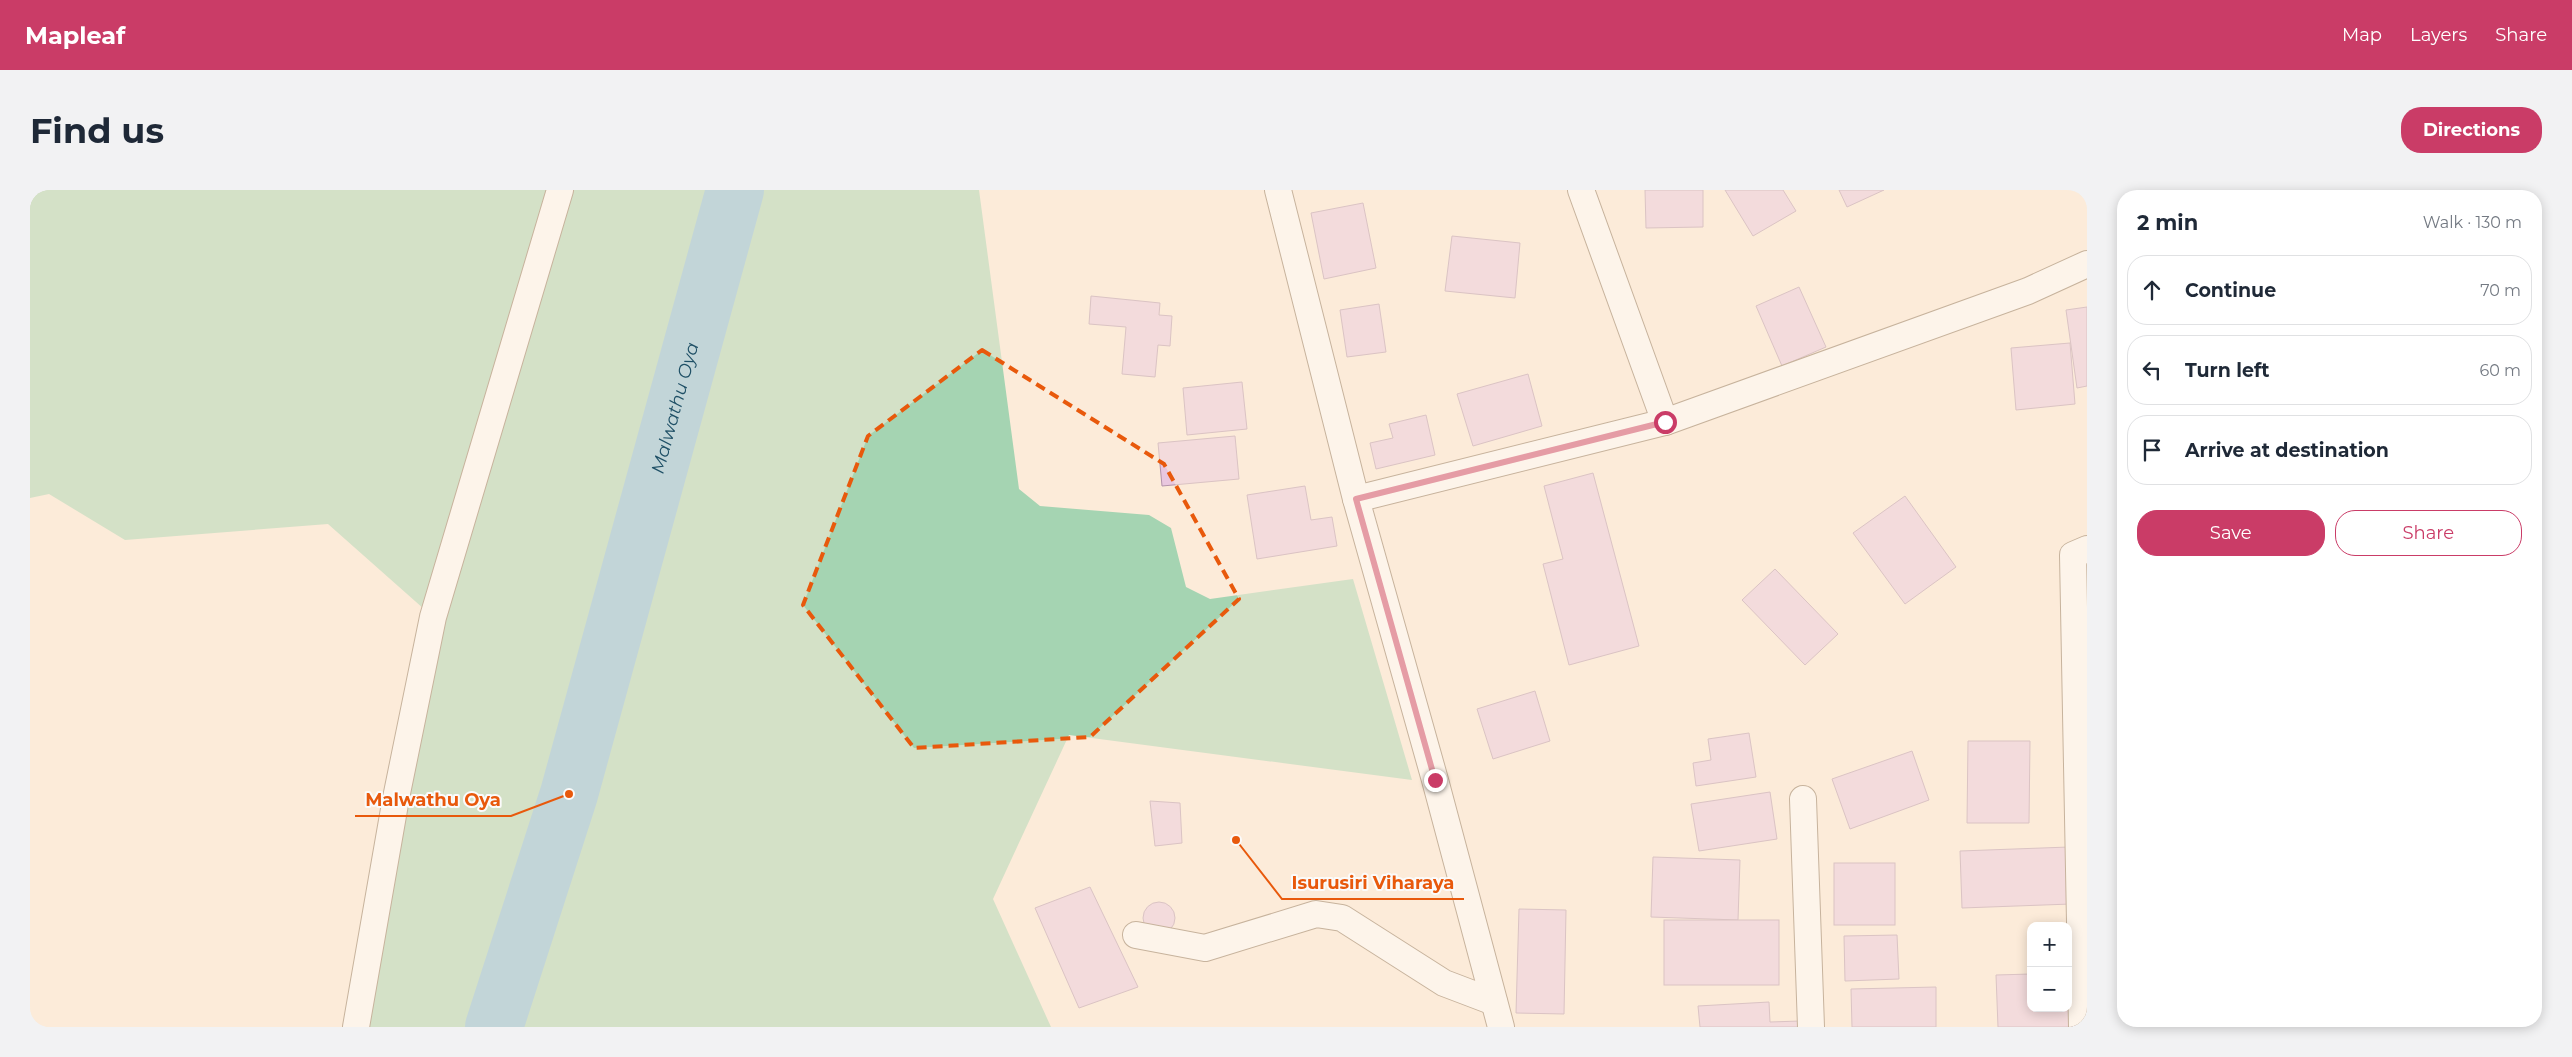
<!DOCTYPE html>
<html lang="en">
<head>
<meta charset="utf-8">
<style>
	body { margin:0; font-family:Montserrat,sans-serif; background:#f2f2f3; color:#1f2937 }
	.controls { position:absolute; right:15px; bottom:15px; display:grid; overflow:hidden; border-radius:10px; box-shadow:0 2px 12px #0003 }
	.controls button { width:45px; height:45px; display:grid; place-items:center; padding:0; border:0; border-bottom:1px solid #e0e1e3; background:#fff; color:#1f2937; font:25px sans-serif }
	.stop { position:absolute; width:15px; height:15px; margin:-11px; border:4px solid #ca3c67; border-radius:50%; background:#fff }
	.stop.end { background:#ca3c67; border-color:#fff; box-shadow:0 1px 5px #0008 }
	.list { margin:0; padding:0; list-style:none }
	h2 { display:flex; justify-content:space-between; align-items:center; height:65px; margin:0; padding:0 20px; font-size:21px }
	h2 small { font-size:16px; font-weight:400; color:#747a83 }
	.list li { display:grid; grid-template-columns:32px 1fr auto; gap:15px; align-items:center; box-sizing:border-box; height:70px; margin:0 10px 10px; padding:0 10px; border:1px solid #e0e1e3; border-radius:20px }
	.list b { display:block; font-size:19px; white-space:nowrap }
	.list em { font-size:16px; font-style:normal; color:#747a83 }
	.actions { display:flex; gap:10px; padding:15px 20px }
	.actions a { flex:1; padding:11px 0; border:1px solid #ca3c67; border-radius:20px; text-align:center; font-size:18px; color:#ca3c67 }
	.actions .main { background:#ca3c67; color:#fff }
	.icon { flex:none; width:28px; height:28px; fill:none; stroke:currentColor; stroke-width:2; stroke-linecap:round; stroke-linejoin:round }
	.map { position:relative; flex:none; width:2057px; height:837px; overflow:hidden; border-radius:20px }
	header { display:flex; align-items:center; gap:30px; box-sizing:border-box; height:70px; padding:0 25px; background:#ca3c67; color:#fff }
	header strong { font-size:24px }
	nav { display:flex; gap:28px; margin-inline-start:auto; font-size:18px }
	.intro { display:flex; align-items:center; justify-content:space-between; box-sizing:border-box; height:120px; padding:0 30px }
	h1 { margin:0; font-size:35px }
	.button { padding:12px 22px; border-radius:20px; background:#ca3c67; color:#fff; font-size:18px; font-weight:700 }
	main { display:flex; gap:30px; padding:0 30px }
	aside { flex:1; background:#fff; border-radius:20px; box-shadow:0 2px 12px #0003 }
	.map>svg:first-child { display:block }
</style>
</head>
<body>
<header>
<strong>Mapleaf</strong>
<nav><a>Map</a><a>Layers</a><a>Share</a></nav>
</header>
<div class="intro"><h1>Find us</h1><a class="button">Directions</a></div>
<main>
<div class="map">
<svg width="2057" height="837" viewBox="0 0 2057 837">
	<rect width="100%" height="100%" fill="#fcebd9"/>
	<polygon fill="#a5d4b2" points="0,0 949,0 989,299 1010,316 1119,325 1141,338 1156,397 1180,409 1323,389 1382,590 1039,545 963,709 1021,837 328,837 403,427 298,334 95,350 19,304 0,308"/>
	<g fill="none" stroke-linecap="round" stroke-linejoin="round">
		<path stroke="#7dbad8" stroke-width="58" id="s1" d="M464,837l75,-233 166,-604"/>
	</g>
	<g fill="#e9c7df" stroke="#b393aa">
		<polygon points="1615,0 1673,0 1673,37 1616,38"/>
		<polygon points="1695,0 1753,0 1766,21 1723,46"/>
		<polygon points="1809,0 1854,0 1817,17"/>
		<polygon points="1333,13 1346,78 1294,89 1281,23"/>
		<polygon points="1422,46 1490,53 1485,108 1415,101"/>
		<polygon points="1769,97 1796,157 1752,176 1726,116"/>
		<polygon points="1061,106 1130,113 1129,125 1142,126 1140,156 1128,155 1125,187 1092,184 1096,137 1059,134"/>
		<polygon points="1349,114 1356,162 1317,167 1310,120"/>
		<polygon points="2057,117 2057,196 2047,198 2036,120"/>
		<polygon points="2040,153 2045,214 1986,220 1981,158"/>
		<polygon points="1498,184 1512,236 1443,256 1427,204"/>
		<polygon points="1212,192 1217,239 1157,245 1153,198"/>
		<polygon points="1396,225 1405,265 1346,279 1340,253 1363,248 1359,234"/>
		<polygon points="1205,246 1209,289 1132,296 1128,253"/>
		<polygon points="1563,283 1609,456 1539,475 1513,374 1533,369 1514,296"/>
		<polygon points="1275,296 1281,330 1302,327 1307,356 1227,369 1217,305"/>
		<polygon points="1875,306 1926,377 1875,414 1823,343"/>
		<polygon points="1745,379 1808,444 1775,475 1712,410"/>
		<polygon points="1505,501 1520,551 1463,569 1447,519"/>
		<polygon points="1719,543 1726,587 1666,596 1663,573 1681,570 1678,549"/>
		<polygon points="1938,551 2000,551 1999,633 1937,633"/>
		<polygon points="1882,561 1899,610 1820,639 1802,589"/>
		<polygon points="1740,602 1747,649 1669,661 1661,614"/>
		<polygon points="1120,611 1150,613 1152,653 1125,656"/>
		<polygon points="2039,657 2041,714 1932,718 1930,661"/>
		<polygon points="1623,667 1710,670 1708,730 1621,727"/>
		<rect x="1804" y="673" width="61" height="62"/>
		<polygon points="1060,697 1108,797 1049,818 1005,718"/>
		<circle cx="1129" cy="728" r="16"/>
		<polygon points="1489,719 1536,720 1534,824 1486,823"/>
		<rect x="1634" y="730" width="115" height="65"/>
		<polygon points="1867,745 1869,789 1815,791 1814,746"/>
		<polygon points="2038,782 2046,837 1968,837 1966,785 2001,784 2001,818 2038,818"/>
		<polygon points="1906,797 1906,837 1822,837 1821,799"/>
		<polygon points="1739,812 1740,832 1770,831 1770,837 1670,837 1668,816"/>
	</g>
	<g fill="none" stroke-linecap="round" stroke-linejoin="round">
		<g stroke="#886f54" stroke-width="28">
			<g id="street">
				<polyline points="1248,0 1326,309 1405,590 1471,837"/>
				<polyline points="1551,0 1635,232 1998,101 2057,74"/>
				<polyline points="1326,309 1635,232"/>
				<polyline points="1773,609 1781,837"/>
				<polyline points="1106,745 1175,758 1286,724 1312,728 1414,793 1464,812"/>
				<polyline points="326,837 366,608 403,427 530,0"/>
				<polyline points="2052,837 2043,365 2057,359"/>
			</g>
		</g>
		<use href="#street" stroke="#fff" stroke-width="26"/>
	</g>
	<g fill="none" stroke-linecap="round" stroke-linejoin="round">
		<polyline stroke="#ca3c67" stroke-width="6" points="1405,590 1326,309 1635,232"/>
	</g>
	<path d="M0 0H2057V837H0ZM952,160l182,114 75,135 -149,138 -176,11 -111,-143 65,-169z" fill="#fcebd9" fill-opacity=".55" fill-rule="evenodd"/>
	<path fill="none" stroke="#e8590c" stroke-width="4" stroke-dasharray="10 6" stroke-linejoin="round" d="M952,160l182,114 75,135 -149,138 -176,11 -111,-143 65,-169z"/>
	<g text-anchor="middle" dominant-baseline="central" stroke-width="4" stroke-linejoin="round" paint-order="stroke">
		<g font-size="18" font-style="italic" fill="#1f5066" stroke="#fbfbfb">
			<text stroke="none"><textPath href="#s1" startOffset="645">Malwathu Oya</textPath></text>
		</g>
	</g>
	<path fill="none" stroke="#e8590c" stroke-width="2" d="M539 604L481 626H325M1206 650L1252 709H1434"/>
	<g fill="#e8590c" stroke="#fbfbfb" stroke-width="2">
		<circle cx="539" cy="604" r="5"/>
		<circle cx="1206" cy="650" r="5"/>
	</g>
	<g font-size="18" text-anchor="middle" font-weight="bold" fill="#e8590c" stroke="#fbfbfb" stroke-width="4" stroke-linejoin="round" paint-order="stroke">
		<text x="403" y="616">Malwathu Oya</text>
		<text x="1343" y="699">Isurusiri Viharaya</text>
	</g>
</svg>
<div class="controls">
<button>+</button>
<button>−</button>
</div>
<div class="stop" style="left:1635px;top:232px"></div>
<div class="stop end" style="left:1405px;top:590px"></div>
</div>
<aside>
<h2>2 min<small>Walk · 130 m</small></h2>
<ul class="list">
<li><svg class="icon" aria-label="ahead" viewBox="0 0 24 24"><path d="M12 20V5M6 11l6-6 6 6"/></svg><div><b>Continue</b></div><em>70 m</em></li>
<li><svg class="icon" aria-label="left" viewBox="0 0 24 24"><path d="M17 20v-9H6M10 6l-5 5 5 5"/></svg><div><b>Turn left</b></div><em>60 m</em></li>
<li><svg class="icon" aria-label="arrive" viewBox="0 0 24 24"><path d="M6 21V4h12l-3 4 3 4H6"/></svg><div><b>Arrive at destination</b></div></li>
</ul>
<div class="actions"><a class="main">Save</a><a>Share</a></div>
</aside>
</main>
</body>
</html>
